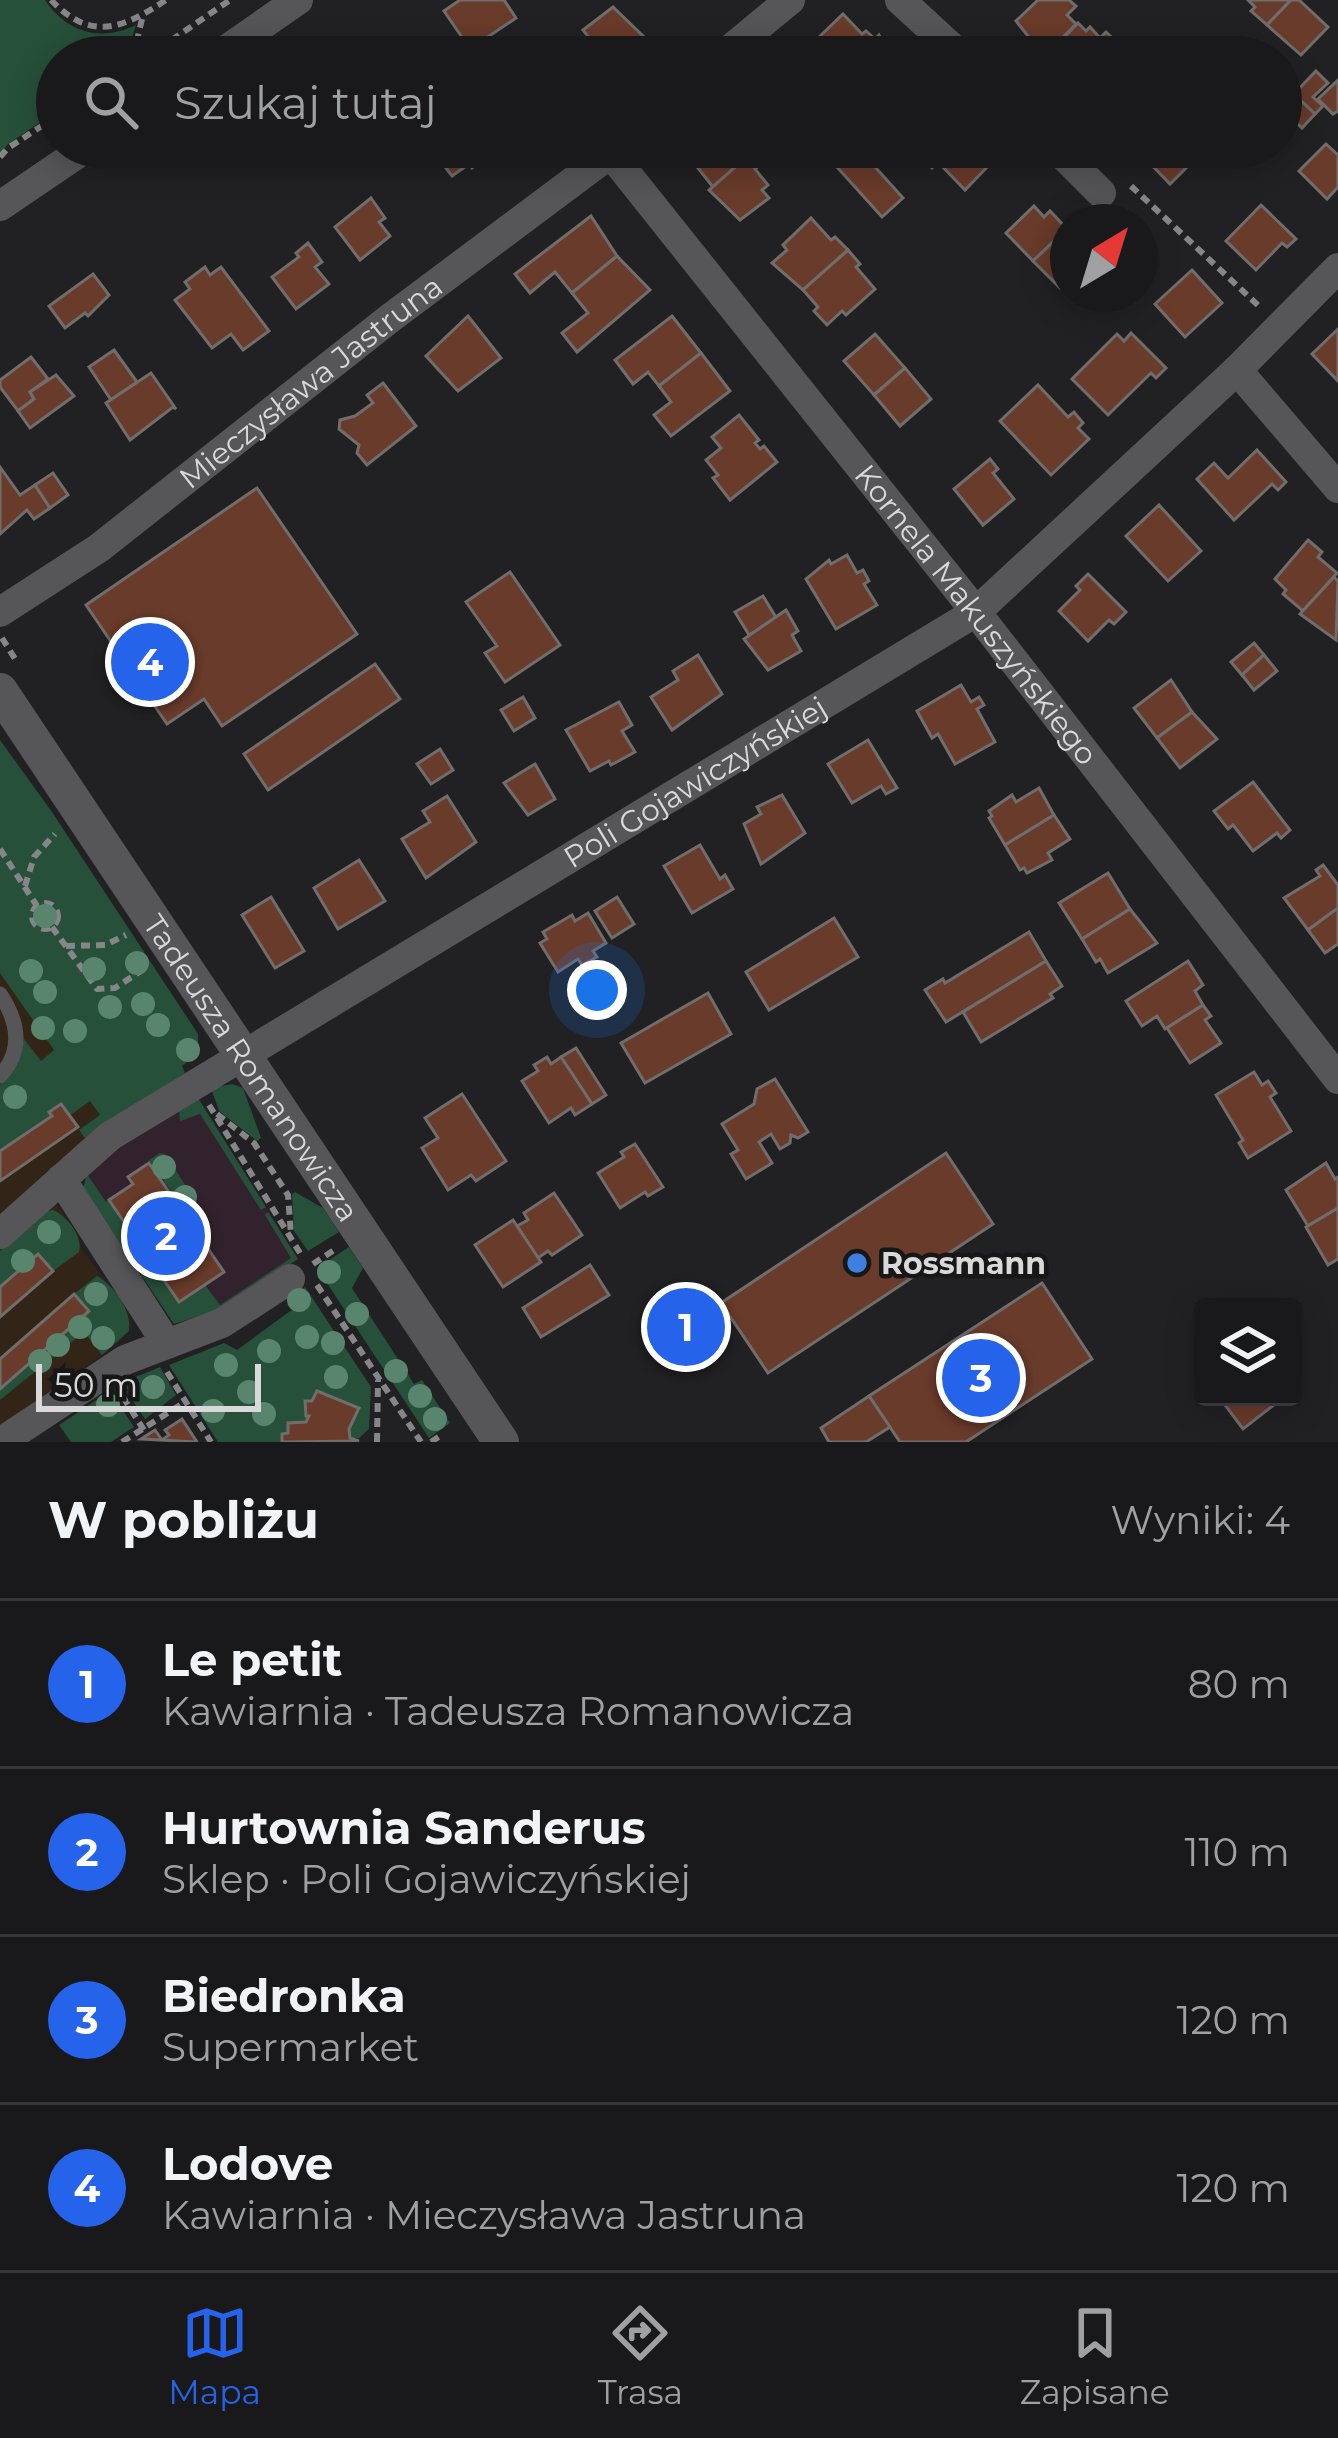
<!DOCTYPE html>
<html lang="pl">
<head>
<meta charset="utf-8">
<style>
	body { margin:0; font-family:Montserrat,sans-serif; background:#262527; color:#f1f3f6 }
	.controls { position:absolute; right:36px; bottom:36px; display:grid; overflow:hidden; border-radius:12px; box-shadow:0 6px 30px #0003 }
	.controls button { width:108px; height:108px; display:grid; place-items:center; padding:0; border:0; border-bottom:3px solid #373739; background:#19181a; color:#f1f3f6; font:60px sans-serif }
	.compass { position:absolute; left:1050px; top:204px; width:108px; height:108px; border-radius:50%; background:#19181a; box-shadow:0 6px 30px #0003; rotate:38deg }
	.scale { position:absolute; left:36px; bottom:30px; width:225px; box-sizing:border-box; padding-left:12px; border:6px solid #dad9da; border-top:0; font-size:33px; line-height:42px; white-space:nowrap; color:#dad9da; -webkit-text-stroke:9px #181718; paint-order:stroke }
	.you { position:absolute; left:597px; top:990px; width:42px; height:42px; margin:-30px; border:9px solid #fff; border-radius:50%; background:#1a73e8; box-shadow:0 0 0 18px #1a73e833 }
	.badge { display:grid; place-items:center; width:78px; height:78px; border-radius:50%; background:#2563eb; color:#fff; font-size:39px; font-weight:700 }
	.pin { position:absolute; translate:-50% -50%; border:6px solid #fff; box-shadow:0 3px 12px #0006 }
	.list { margin:0; padding:0; list-style:none }
	h2 { display:flex; justify-content:space-between; align-items:center; height:156px; margin:0; padding:0 48px; font-size:51px }
	h2 small { font-size:39px; font-weight:400; color:#9fa0a2 }
	.list li { display:grid; grid-template-columns:78px 1fr auto; gap:36px; align-items:center; box-sizing:border-box; height:168px; padding:0 48px; border-top:3px solid #373739 }
	.list b { display:block; font-size:45px; white-space:nowrap }
	.list p { margin:0; font-size:39px; white-space:nowrap; color:#9fa0a2 }
	.list em { font-size:39px; font-style:normal; color:#9fa0a2 }
	.icon { flex:none; width:66px; height:66px; fill:none; stroke:currentColor; stroke-width:2; stroke-linecap:round; stroke-linejoin:round }
	.map { position:relative; flex:none; width:1338px; height:1442px; overflow:hidden }
	.search { position:absolute; background:#19181a; box-shadow:0 6px 30px #0003; left:36px; right:36px; top:36px; height:132px; display:flex; align-items:center; gap:30px; box-sizing:border-box; padding:0 42px; border-radius:66px; color:#9fa0a2; font-size:45px }
	.sheet { height:828px; background:#19181a }
	nav { display:flex; justify-content:space-around; align-items:center; box-sizing:border-box; height:168px; border-top:3px solid #373739; background:#19181a; font-size:33px; color:#9fa0a2 }
	nav a { display:grid; justify-items:center; gap:6px }
	nav .on { color:#2563eb }
	.map>svg:first-child { display:block }
</style>
</head>
<body>
<div class="map">
<svg width="1338" height="1442" viewBox="0 0 1338 1442">
	<rect width="100%" height="100%" fill="#212022"/>
	<polygon fill="#32222d" points="198,1098 298,1259 223,1308 180,1324 84,1178 114,1149"/>
	<polygon fill="#322518" points="0,947 112,1118 51,1169 50,1194 79,1238 81,1248 128,1312 131,1325 123,1338 102,1355 0,1426"/>
	<g fill="#26503a">
		<path d="M0,0h45c22,33 56,42 91,25l-10,32h-69v54l-49,33 -8,10z"/>
		<polygon points="0,740 52,812 198,1034 198,1054 182,1066 185,1073 85,1138 79,1130 100,1115 90,1101 69,1116 61,1104 50,1112 52,1116 0,1151 0,1085 18,1063 24,1039 41,1061 54,1050 0,973"/>
		<polygon points="232,1084 243,1088 261,1138 257,1141 219,1111 211,1088"/>
		<polygon points="198,1098 266,1207 261,1210 200,1114 180,1121 179,1110"/>
		<polygon points="160,1153 165,1154 201,1209 197,1216 187,1214 149,1160"/>
		<polygon points="87,1174 106,1202 109,1200 179,1302 205,1285 220,1305 291,1258 265,1215 268,1212 298,1259 223,1308 174,1324 83,1188"/>
		<polygon points="295,1192 323,1208 339,1232 308,1251 294,1231 292,1194"/>
		<path d="M53,1210c15,7 30,26 26,42l-26,19 -15,-17 -38,33v-36l44,-40z"/>
		<polygon points="349,1247 363,1268 352,1288 414,1384 422,1380 450,1423 429,1438 317,1268"/>
		<path d="M97,1276c18,10 35,35 32,55l-27,24 -18,-23 -84,68v-11l88,-79 -14,-16z"/>
		<polygon points="305,1287 371,1387 369,1429 359,1438 350,1438 349,1429 359,1408 318,1391 312,1401 305,1401 306,1415 309,1416 306,1422 288,1423 288,1433 282,1434 282,1442 218,1442 169,1365 224,1343 237,1350 293,1309 290,1298"/>
		<polygon points="160,1367 176,1395 145,1419 121,1383"/>
		<polygon points="110,1391 134,1427 111,1442 71,1442 59,1425"/>
	</g>
	<g fill="#693b2a" stroke="#706d6c" stroke-width="3">
		<polygon points="460,0 504,0 516,18 470,49 444,11"/>
		<polygon points="1038,0 1069,0 1076,6 1067,15 1076,24 1044,56 1016,21"/>
		<polygon points="1248,0 1291,0 1267,25 1251,11 1255,7"/>
		<polygon points="1291,0 1299,0 1328,27 1301,55 1267,25"/>
		<polygon points="613,7 643,36 618,57 604,57 583,30"/>
		<polygon points="843,14 862,34 866,31 875,39 856,57 828,57 814,42"/>
		<polygon points="1078,23 1086,31 1090,27 1100,38 1106,32 1123,48 1114,57 1045,57"/>
		<polygon points="879,35 893,57 856,57 875,39"/>
		<polygon points="1316,71 1328,83 1313,97 1323,106 1315,114 1294,94"/>
		<polygon points="1338,80 1338,111 1333,114 1318,99"/>
		<polygon points="1294,94 1315,114 1302,128 1292,118 1288,122 1281,116 1281,107"/>
		<polygon points="1326,144 1338,155 1338,187 1327,199 1299,171"/>
		<polygon points="430,147 492,147 495,150 472,168 469,164 452,176"/>
		<polygon points="693,147 750,147 753,151 713,187 686,153"/>
		<polygon points="857,147 903,198 882,217 837,167"/>
		<polygon points="917,147 953,147 932,168 916,152"/>
		<polygon points="953,147 979,147 993,161 965,190 938,162"/>
		<polygon points="1150,147 1192,147 1199,155 1170,184 1142,155"/>
		<polygon points="751,153 761,164 755,169 768,185 762,190 769,198 740,220 709,190"/>
		<polygon points="371,198 385,218 379,222 390,236 360,260 335,227"/>
		<polygon points="1261,205 1296,239 1287,247 1282,243 1256,270 1226,241"/>
		<polygon points="1034,206 1044,217 1050,211 1067,229 1033,261 1006,233"/>
		<polygon points="591,216 617,256 572,293 555,272 530,293 515,274"/>
		<polygon points="811,218 831,240 835,237 848,250 803,290 772,263 787,250 783,245"/>
		<polygon points="1067,229 1068,280 1060,288 1033,261"/>
		<polygon points="308,243 322,262 315,267 329,284 296,309 272,277 299,257 296,253"/>
		<polygon points="848,250 860,264 856,267 875,289 846,315 842,311 827,325 814,311 818,307 803,290"/>
		<polygon points="617,256 650,290 577,352 562,333 588,313 572,293"/>
		<polygon points="205,267 210,275 221,267 269,331 243,350 231,334 212,348 175,300 190,289 185,282"/>
		<polygon points="1192,270 1222,303 1185,337 1155,304"/>
		<polygon points="93,274 109,295 88,316 85,313 65,328 49,306"/>
		<polygon points="468,316 501,358 458,391 426,356"/>
		<polygon points="672,316 701,353 659,386 648,372 633,384 615,360"/>
		<polygon points="1338,329 1338,381 1312,354"/>
		<polygon points="1131,333 1166,368 1156,378 1151,373 1108,415 1072,379 1117,334 1124,341"/>
		<polygon points="875,334 905,368 874,395 844,361"/>
		<polygon points="114,350 137,382 111,400 89,367"/>
		<polygon points="701,353 730,391 671,436 654,415 671,402 659,386"/>
		<polygon points="31,357 48,379 30,392 34,399 18,411 0,387 0,380"/>
		<polygon points="905,368 931,399 900,426 874,395"/>
		<polygon points="151,373 176,409 173,407 130,440 106,403"/>
		<polygon points="56,375 74,396 30,428 18,411 34,399 30,392"/>
		<polygon points="383,383 416,426 367,465 357,453 359,445 339,429 340,420 355,416 373,403 367,395"/>
		<polygon points="1038,385 1068,417 1074,412 1083,423 1078,428 1089,439 1051,475 1000,421"/>
		<polygon points="739,415 759,440 755,443 760,449 764,446 777,462 730,500 713,478 718,475 706,460 721,448 712,437"/>
		<polygon points="1257,450 1286,482 1278,490 1272,484 1234,520 1197,479 1214,463 1228,478"/>
		<polygon points="990,459 998,469 993,473 1014,499 983,525 954,489"/>
		<polygon points="0,467 20,495 35,485 50,508 34,519 27,510 0,534"/>
		<polygon points="53,473 68,495 50,508 35,485"/>
		<polygon points="257,488 357,634 222,726 204,699 167,724 86,605"/>
		<polygon points="1159,505 1201,551 1168,581 1126,536"/>
		<polygon points="1308,540 1322,552 1318,557 1337,573 1303,611 1283,594 1286,590 1275,579"/>
		<polygon points="847,555 857,573 863,570 869,581 864,584 877,605 836,629 806,579 829,560 831,564"/>
		<polygon points="510,572 560,645 505,682 485,653 497,646 466,602"/>
		<polygon points="1088,574 1126,612 1114,624 1109,620 1088,641 1059,611 1080,590 1076,586"/>
		<polygon points="1334,577 1338,581 1336,640 1300,614"/>
		<polygon points="763,596 777,619 749,635 735,612"/>
		<polygon points="786,610 798,631 792,635 801,651 768,670 744,639"/>
		<polygon points="1254,643 1264,655 1242,675 1231,662"/>
		<polygon points="698,655 722,694 672,730 651,697 678,680 673,671"/>
		<polygon points="1264,655 1277,671 1254,690 1242,675"/>
		<polygon points="375,664 400,699 268,790 244,754"/>
		<polygon points="1171,680 1192,712 1157,738 1134,708"/>
		<polygon points="961,685 971,702 979,697 984,705 977,709 995,742 955,764 938,734 932,738 917,711"/>
		<polygon points="523,697 535,718 514,731 501,710"/>
		<polygon points="619,702 632,725 622,731 635,752 611,765 609,761 590,771 566,730"/>
		<polygon points="1192,712 1217,739 1180,768 1157,738"/>
		<polygon points="868,740 897,788 886,794 881,786 852,803 828,764"/>
		<polygon points="440,749 453,770 431,784 417,764"/>
		<polygon points="535,764 555,799 528,815 504,783"/>
		<polygon points="1253,782 1290,830 1281,838 1277,833 1253,851 1233,825 1228,829 1214,811"/>
		<polygon points="1039,788 1054,815 1005,845 989,818 992,816 989,811 1012,795 1016,802"/>
		<polygon points="782,795 805,833 761,864 744,824 761,814 757,807"/>
		<polygon points="447,796 476,842 426,878 402,839 430,822 423,811"/>
		<polygon points="1054,815 1070,839 1048,853 1052,860 1027,873 1024,868 1020,870 1005,845"/>
		<polygon points="700,845 720,879 725,875 733,889 692,913 664,866"/>
		<polygon points="359,860 385,901 338,929 314,888"/>
		<polygon points="1323,865 1338,885 1338,908 1308,930 1284,898 1320,876 1316,870"/>
		<polygon points="1108,873 1130,909 1082,939 1059,903"/>
		<polygon points="271,897 304,951 275,968 242,915"/>
		<polygon points="617,897 634,924 612,938 595,911"/>
		<polygon points="1338,908 1338,944 1325,953 1308,930"/>
		<polygon points="1130,909 1157,943 1108,973 1100,959 1096,962 1082,939"/>
		<polygon points="588,913 606,943 593,951 597,957 582,965 578,959 558,972 540,943 547,939 543,932 572,915 575,921"/>
		<polygon points="834,918 858,957 769,1010 746,972"/>
		<polygon points="1029,932 1046,961 946,1022 925,990 943,979 945,983"/>
		<polygon points="1046,961 1062,986 1050,994 1053,998 981,1042 963,1012"/>
		<polygon points="1188,961 1203,985 1195,991 1203,1005 1165,1029 1157,1016 1142,1026 1126,1001"/>
		<polygon points="708,993 731,1034 645,1083 621,1043"/>
		<polygon points="1203,1005 1211,1016 1205,1020 1221,1043 1190,1063 1167,1028"/>
		<polygon points="576,1048 606,1095 592,1104 561,1057"/>
		<polygon points="547,1057 551,1064 561,1057 592,1104 575,1115 571,1108 549,1123 522,1081 538,1071 534,1065"/>
		<polygon points="1254,1072 1262,1085 1268,1081 1276,1093 1270,1097 1291,1131 1248,1158 1239,1143 1243,1140 1216,1095"/>
		<polygon points="775,1079 808,1132 798,1138 791,1135 790,1143 780,1149 771,1134 759,1142 772,1163 746,1179 731,1154 738,1150 722,1124 754,1104 757,1089"/>
		<polygon points="462,1094 506,1161 476,1181 471,1175 448,1190 422,1148 438,1138 425,1118"/>
		<polygon points="61,1104 78,1127 0,1181 0,1151 52,1116 49,1112"/>
		<polygon points="635,1144 663,1187 648,1196 645,1192 620,1208 598,1173 624,1157 621,1152"/>
		<polygon points="946,1153 993,1224 768,1373 721,1303"/>
		<polygon points="149,1163 224,1272 179,1302 109,1200 133,1184 128,1177"/>
		<polygon points="1326,1163 1335,1179 1338,1177 1338,1208 1308,1226 1286,1190"/>
		<polygon points="554,1193 582,1235 552,1255 548,1251 538,1258 517,1226 528,1220 524,1213"/>
		<polygon points="1338,1208 1338,1259 1328,1265 1306,1227"/>
		<polygon points="513,1220 541,1262 503,1287 475,1245"/>
		<polygon points="38,1254 53,1271 0,1317 0,1287"/>
		<polygon points="590,1265 609,1295 541,1337 523,1308"/>
		<polygon points="1042,1283 1092,1359 966,1442 900,1442 869,1396"/>
		<polygon points="74,1294 89,1311 0,1389 0,1359"/>
		<polygon points="317,1391 359,1408 349,1429 350,1438 359,1441 282,1442 282,1434 288,1433 288,1423 306,1422 309,1416 306,1416 305,1401 312,1401"/>
		<polygon points="869,1396 890,1427 866,1442 829,1442 821,1428"/>
		<polygon points="1219,1397 1271,1397 1275,1404 1243,1429"/>
		<polygon points="182,1419 197,1442 141,1439 155,1430 162,1440 169,1435 165,1430"/>
	</g>
	<g fill="none" stroke-linecap="round" stroke-linejoin="round">
		<g stroke="#868587" stroke-width="6" stroke-dasharray="9 6" stroke-linecap="butt">
			<path d="M51,0c40,42 71,29 115,0"/>
			<polyline points="133,57 143,15"/>
			<polyline points="147,57 230,0"/>
			<polyline points="0,157 8,148 57,116"/>
			<polyline points="1131,186 1262,309"/>
			<polyline points="2,638 17,662"/>
			<polyline points="0,849 37,906"/>
			<polyline points="25,886 34,857 55,834"/>
			<circle cx="45" cy="916" r="13"/>
			<polyline points="52,927 97,989 115,988 147,967"/>
			<polyline points="66,946 105,945 126,935"/>
			<polyline points="209,1105 300,1253"/>
			<polyline points="217,1114 254,1143 288,1195 291,1235"/>
			<polyline points="313,1264 337,1248"/>
			<polyline points="317,1285 421,1442"/>
			<polyline points="167,1372 211,1442"/>
			<polyline points="123,1397 147,1435"/>
			<polyline points="122,1442 185,1402"/>
			<polyline points="377,1442 378,1380"/>
			<polyline points="431,1442 443,1434"/>
		</g>
		<path stroke="#565557" stroke-width="15" d="M0,994c18,27 24,56 0,82"/>
		<g stroke="#565557" stroke-width="30">
			<polyline points="900,0 962,57"/>
			<polyline points="216,57 298,0"/>
			<polyline points="721,57 790,0"/>
			<polyline points="1055,147 1101,193"/>
			<path id="s1" d="M611,154l365,458 362,467"/>
			<polyline points="0,206 87,147"/>
			<polyline points="1237,370 1338,488"/>
			<path id="s2" d="M0,612l99,-64 290,-229 230,-172"/>
			<polyline points="61,1179 167,1344"/>
			<path id="s3" d="M0,1234l110,-98 866,-524 261,-242 101,-102"/>
			<polyline points="1,1442 125,1360 222,1323 290,1279"/>
		</g>
		<path stroke="#565557" stroke-width="36" id="s4" d="M0,691l501,751"/>
	</g>
	<g fill="#59846d">
		<circle cx="45" cy="916" r="12"/>
		<circle cx="137" cy="963" r="12"/>
		<circle cx="94" cy="969" r="12"/>
		<circle cx="31" cy="971" r="12"/>
		<circle cx="45" cy="992" r="12"/>
		<circle cx="143" cy="1004" r="12"/>
		<circle cx="110" cy="1007" r="12"/>
		<circle cx="158" cy="1025" r="12"/>
		<circle cx="43" cy="1028" r="12"/>
		<circle cx="75" cy="1031" r="12"/>
		<circle cx="188" cy="1050" r="12"/>
		<circle cx="15" cy="1097" r="12"/>
		<circle cx="164" cy="1167" r="12"/>
		<circle cx="185" cy="1197" r="12"/>
		<circle cx="49" cy="1232" r="12"/>
		<circle cx="23" cy="1261" r="12"/>
		<circle cx="329" cy="1272" r="12"/>
		<circle cx="96" cy="1294" r="12"/>
		<circle cx="299" cy="1300" r="12"/>
		<circle cx="357" cy="1314" r="12"/>
		<circle cx="80" cy="1327" r="12"/>
		<circle cx="307" cy="1337" r="12"/>
		<circle cx="103" cy="1338" r="12"/>
		<circle cx="333" cy="1343" r="12"/>
		<circle cx="58" cy="1345" r="12"/>
		<circle cx="269" cy="1351" r="12"/>
		<circle cx="40" cy="1361" r="12"/>
		<circle cx="226" cy="1365" r="12"/>
		<circle cx="396" cy="1371" r="12"/>
		<circle cx="336" cy="1377" r="12"/>
		<circle cx="153" cy="1387" r="12"/>
		<circle cx="249" cy="1392" r="12"/>
		<circle cx="420" cy="1396" r="12"/>
		<circle cx="108" cy="1405" r="12"/>
		<circle cx="213" cy="1411" r="12"/>
		<circle cx="264" cy="1414" r="12"/>
		<circle cx="435" cy="1419" r="12"/>
	</g>
	<circle fill="#3f7fe0" stroke="#181718" stroke-width="4.5" cx="857" cy="1263" r="12"/>
	<g text-anchor="middle" dominant-baseline="central" stroke-width="9" stroke-linejoin="round" paint-order="stroke">
		<g font-size="30" fill="#dad9da" stroke="#181718">
			<text stroke="none"><textPath href="#s2" startOffset="387">Mieczysława Jastruna</textPath></text>
			<text stroke="none"><textPath href="#s1" startOffset="588">Kornela Makuszyńskiego</textPath></text>
			<text stroke="none"><textPath href="#s3" startOffset="831">Poli Gojawiczyńskiej</textPath></text>
			<text stroke="none"><textPath href="#s4" startOffset="453">Tadeusza Romanowicza</textPath></text>
		</g>
		<g font-size="30" font-weight="bold" fill="#dad9da" stroke="#181718" text-anchor="start">
			<text x="881" y="1263">Rossmann</text>
		</g>
	</g>
</svg>
<div class="controls">
<button><svg class="icon" aria-label="layers" viewBox="0 0 24 24"><path d="M12 4l9 5-9 5-9-5zM3 14l9 5 9-5"/></svg></button>
</div>
<svg class="compass" viewBox="-18 -18 36 36"><path d="M0-13l5 13h-10z" fill="#e53935"/><path d="M0 13l5-13h-10z" fill="#9fa0a2"/></svg>
<div class="scale">50 m</div>
<div class="you"></div>
<div class="pin badge" style="left:686px;top:1327px">1</div>
<div class="pin badge" style="left:166px;top:1236px">2</div>
<div class="pin badge" style="left:981px;top:1378px">3</div>
<div class="pin badge" style="left:150px;top:662px">4</div>
<div class="search"><svg class="icon" aria-label="search" viewBox="0 0 24 24"><circle cx="10" cy="10" r="6"/><path d="M15 15l6 6"/></svg>Szukaj tutaj</div>
</div>
<section class="sheet">
<h2>W pobliżu<small>Wyniki: 4</small></h2>
<ul class="list">
<li><span class="badge">1</span><div><b>Le petit</b><p>Kawiarnia · Tadeusza Romanowicza</p></div><em>80 m</em></li>
<li><span class="badge">2</span><div><b>Hurtownia Sanderus</b><p>Sklep · Poli Gojawiczyńskiej</p></div><em>110 m</em></li>
<li><span class="badge">3</span><div><b>Biedronka</b><p>Supermarket</p></div><em>120 m</em></li>
<li><span class="badge">4</span><div><b>Lodove</b><p>Kawiarnia · Mieczysława Jastruna</p></div><em>120 m</em></li>
</ul>
</section>
<nav>
<a class="on"><svg class="icon" aria-label="map" viewBox="0 0 24 24"><path d="M3 6l6-2 6 2 6-2v14l-6 2-6-2-6 2zM9 4v14M15 6v14"/></svg>Mapa</a>
<a><svg class="icon" aria-label="directions" viewBox="0 0 24 24"><path d="M12 3l9 9-9 9-9-9zM9 14v-3h6M13 9l2 2-2 2"/></svg>Trasa</a>
<a><svg class="icon" aria-label="saved" viewBox="0 0 24 24"><path d="M7 4h10v16l-5-4-5 4z"/></svg>Zapisane</a>
</nav>
</body>
</html>
